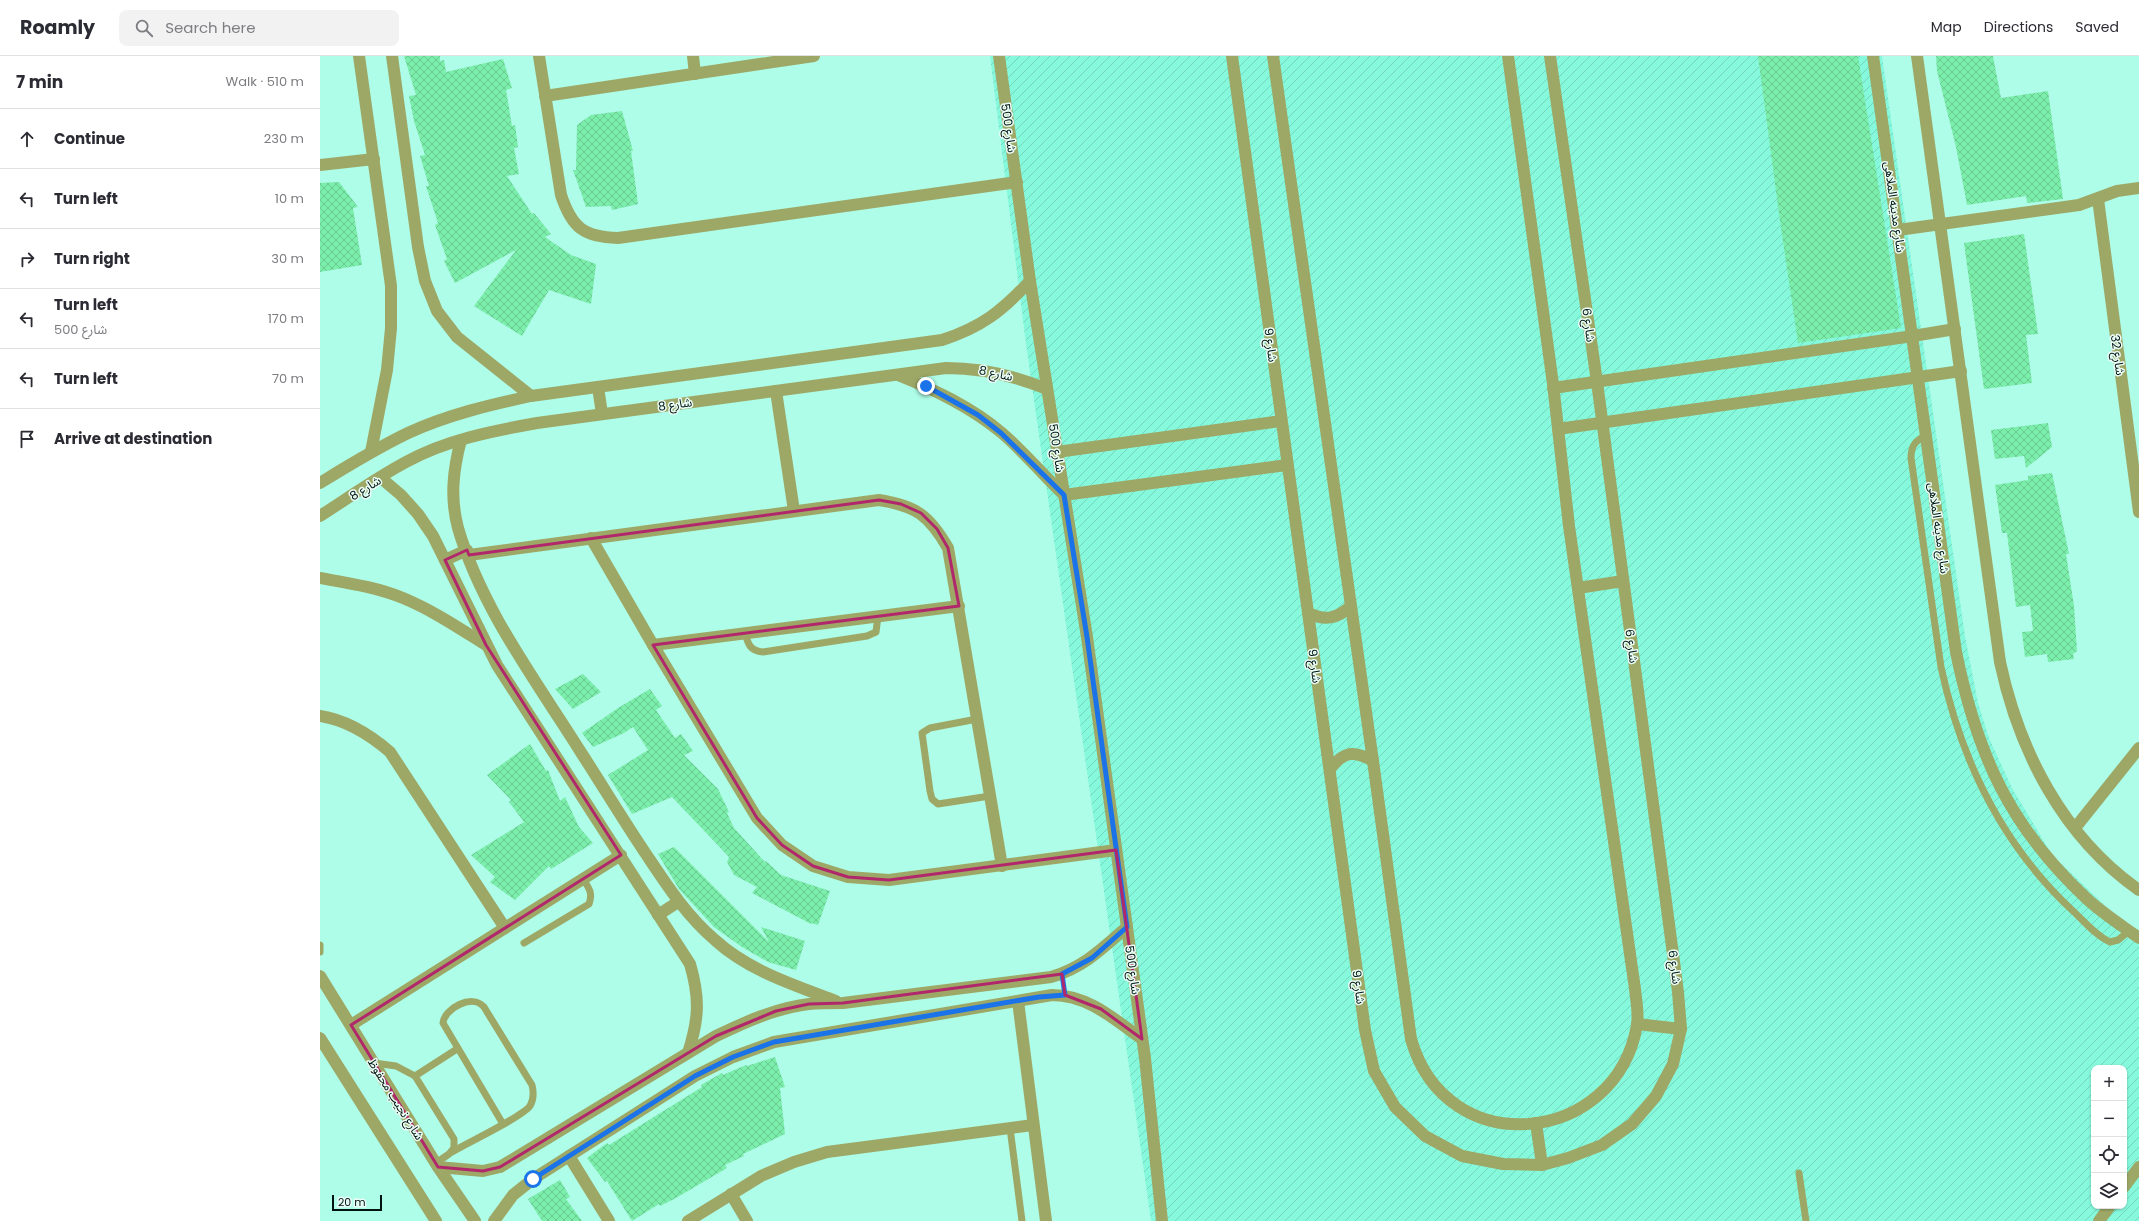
<!DOCTYPE html>
<html lang="en">
<head>
<meta charset="utf-8">
<style>
	body { margin:0; font-family:Poppins,"Noto Sans Arabic",sans-serif; background:#f2f2f3; color:#2b2b33 }
	.controls { position:absolute; right:12px; bottom:12px; display:grid; overflow:hidden; border-radius:8px; box-shadow:0 1px 3px #0004 }
	.controls button { width:36px; height:36px; display:grid; place-items:center; padding:0; border:0; border-bottom:1px solid #e1e1e2; background:#fff; color:#2b2b33; font:20px sans-serif }
	.scale { position:absolute; left:12px; bottom:10px; width:50px; box-sizing:border-box; padding-left:4px; border:2px solid #00140f; border-top:0; font-size:11px; line-height:14px; white-space:nowrap; color:#00140f; -webkit-text-stroke:3px #eafdf7; paint-order:stroke }
	.stop { position:absolute; width:12px; height:12px; margin:-9px; border:3px solid #1a73e8; border-radius:50%; background:#fff }
	.stop.end { background:#1a73e8; border-color:#fff; box-shadow:0 1px 4px #0008 }
	.list { margin:0; padding:0; list-style:none }
	h2 { display:flex; justify-content:space-between; align-items:center; height:52px; margin:0; padding:0 16px; font-size:17px }
	h2 small { font-size:13px; font-weight:400; color:#7c7c81 }
	.list li { display:grid; grid-template-columns:26px 1fr auto; gap:12px; align-items:center; box-sizing:border-box; height:60px; padding:0 16px; border-top:1px solid #e1e1e2 }
	.list b { display:block; font-size:15px; white-space:nowrap }
	.list p { margin:0; font-size:13px; white-space:nowrap; color:#7c7c81 }
	.list em { font-size:13px; font-style:normal; color:#7c7c81 }
	.icon { flex:none; width:22px; height:22px; fill:none; stroke:currentColor; stroke-width:2; stroke-linecap:round; stroke-linejoin:round }
	.map { position:relative; flex:none; width:1819px; height:1165px; overflow:hidden }
	header { display:flex; align-items:center; gap:24px; box-sizing:border-box; height:56px; padding:0 20px; background:#fff; border-bottom:1px solid #e1e1e2 }
	header strong { font-size:19px }
	nav { display:flex; gap:22px; margin-inline-start:auto; font-size:14px }
	.search { width:280px; height:36px; background:#f2f2f3; display:flex; align-items:center; gap:10px; box-sizing:border-box; padding:0 14px; border-radius:8px; color:#7c7c81; font-size:15px }
	main { display:flex }
	aside { flex:1; background:#fff }
	.map>svg:first-child { display:block }
</style>
</head>
<body>
<header>
<strong>Roamly</strong>
<div class="search"><svg class="icon" aria-label="search" viewBox="0 0 24 24"><circle cx="10" cy="10" r="6"/><path d="M15 15l6 6"/></svg>Search here</div>
<nav><a>Map</a><a>Directions</a><a>Saved</a></nav>
</header>
<main>
<aside>
<h2>7 min<small>Walk · 510 m</small></h2>
<ul class="list">
<li><svg class="icon" aria-label="ahead" viewBox="0 0 24 24"><path d="M12 20V5M6 11l6-6 6 6"/></svg><div><b>Continue</b></div><em>230 m</em></li>
<li><svg class="icon" aria-label="left" viewBox="0 0 24 24"><path d="M17 20v-9H6M10 6l-5 5 5 5"/></svg><div><b>Turn left</b></div><em>10 m</em></li>
<li><svg class="icon" aria-label="right" viewBox="0 0 24 24"><path d="M7 20v-9h11M14 6l5 5-5 5"/></svg><div><b>Turn right</b></div><em>30 m</em></li>
<li><svg class="icon" aria-label="left" viewBox="0 0 24 24"><path d="M17 20v-9H6M10 6l-5 5 5 5"/></svg><div><b>Turn left</b><p>شارع 500</p></div><em>170 m</em></li>
<li><svg class="icon" aria-label="left" viewBox="0 0 24 24"><path d="M17 20v-9H6M10 6l-5 5 5 5"/></svg><div><b>Turn left</b></div><em>70 m</em></li>
<li><svg class="icon" aria-label="arrive" viewBox="0 0 24 24"><path d="M6 21V4h12l-3 4 3 4H6"/></svg><div><b>Arrive at destination</b></div></li>
</ul>
</aside>
<div class="map">
<svg width="1819" height="1165" viewBox="0 0 1819 1165">
	<defs>
		<pattern id="industrial-furrows" width="10" height="10" patternUnits="userSpaceOnUse"><rect width="10" height="10" fill="#86f9dd"/><path d="M-1 1l2-2M0 10L10 0M9 11l2-2" fill="none" stroke="#72d5bc"/></pattern>
		<pattern id="building-cross-hatch" width="8" height="8" patternUnits="userSpaceOnUse"><rect width="8" height="8" fill="#7ceeab"/><path d="M0 0l8 8M0 8l8-8" fill="none" stroke="#69cb92"/></pattern>
	</defs>
	<rect width="100%" height="100%" fill="#aefde8"/>
	<path fill="url(#industrial-furrows)" fill-rule="evenodd" d="M670,0h892l83,580 13,67 11,35 23,50 40,67 69,66 18,12v288h-988l-125,-877zM1774,1012h30v138h-30z"/>
	<g fill="url(#building-cross-hatch)">
		<polygon points="84,0 120,0 120,5 124,4 126,16 183,3 192,32 186,34 192,70 195,69 198,91 194,92 199,118 187,120 212,158 214,157 231,178 225,181 251,199 276,208 271,248 229,234 202,280 154,250 196,194 135,227 124,205 127,203 115,169 118,167 106,130 109,130 100,100 105,99 94,65 89,40 96,39"/>
		<polygon points="1438,0 1538,0 1581,272 1478,287 1460,165"/>
		<polygon points="1616,0 1673,0 1681,42 1728,35 1743,143 1707,147 1706,140 1647,149 1636,91 1617,15"/>
		<polygon points="302,55 313,95 311,95 318,148 292,154 291,150 266,151 253,114 256,114 257,69 271,59"/>
		<polygon points="19,126 38,151 33,152 42,209 0,216 0,127"/>
		<polygon points="1704,178 1718,278 1706,279 1712,327 1664,333 1644,187"/>
		<polygon points="1728,367 1732,391 1706,412 1704,400 1675,403 1671,374"/>
		<polygon points="1732,417 1749,498 1746,498 1754,550 1757,595 1753,598 1754,603 1728,606 1727,598 1705,601 1702,576 1713,575 1710,549 1696,551 1687,477 1682,477 1675,429 1708,424 1708,420"/>
		<polygon points="263,618 281,636 253,653 235,633"/>
		<polygon points="330,633 342,650 336,654 355,682 361,678 373,695 364,699 398,733 409,756 407,757 414,772 445,806 446,805 461,819 510,835 498,869 491,867 491,868 432,837 437,831 414,819 407,806 409,801 352,741 312,758 288,719 328,694 313,671 304,677 273,691 262,677 298,652"/>
		<polygon points="210,688 226,715 228,714 240,745 245,741 259,771 273,787 231,813 229,810 195,844 170,826 175,821 151,799 204,766 189,746 191,744 167,719"/>
		<polygon points="354,791 449,886 441,871 485,885 476,914 448,906 422,891 394,871 359,833 338,798"/>
		<polygon points="455,1001 465,1031 460,1032 465,1078 423,1098 424,1100 405,1109 407,1112 356,1142 340,1150 339,1148 312,1165 287,1125 285,1126 267,1102 287,1087 289,1089 382,1031 381,1029 402,1017 403,1019 426,1009 427,1010"/>
		<polygon points="240,1124 250,1141 246,1143 262,1165 222,1165 208,1143"/>
	</g>
	<g fill="none" stroke-linecap="round" stroke-linejoin="round">
		<g stroke="#9ea866" stroke-width="7">
			<path d="M1607,379c-11,5 -16,10 -16,23l30,209c20,93 61,178 132,244 11,10 23,25 37,31l8,-2 11,-9"/>
			<path d="M425,577c3,11 5,18 18,19l104,-16 9,-4 2,-16"/>
			<polyline points="657,663 610,672 602,677 610,735 612,743 618,748 670,740"/>
			<path d="M204,887l65,-39c4,-11 0,-16 -6,-25"/>
			<polyline points="0,889 0,896"/>
			<polyline points="54,1007 76,1010 95,1020 134,1083 134,1092 129,1098 116,1107"/>
			<polyline points="95,1020 137,993"/>
			<polyline points="690,1072 702,1165"/>
			<path d="M132,1096c15,-9 70,-35 78,-46 4,-7 4,-13 2,-21l-48,-78c-12,-14 -40,2 -41,16l60,101"/>
			<polyline points="1479,1117 1486,1165"/>
		</g>
		<g stroke="#9ea866" stroke-width="12">
			<polyline points="39,0 71,230 71,272 67,314 51,396"/>
			<polyline points="72,0 98,191 105,225 117,255 137,281 211,340"/>
			<path d="M219,0l22,139c11,33 23,42 57,43l399,-56"/>
			<polyline points="373,0 375,18"/>
			<polyline points="679,0 710,225 767,581 825,1002 842,1165"/>
			<polyline points="912,0 1045,974 1054,1015 1075,1051 1105,1080 1142,1100 1183,1108 1222,1109 1248,1102 1282,1089 1312,1068 1336,1040 1353,1008 1361,973 1358,936 1277,326 1230,0"/>
			<path d="M953,0l100,705 38,278c35,124 205,107 226,-14 2,-11 -1,-25 -2,-36l-66,-463 -16,-142 -45,-328"/>
			<polyline points="225,40 494,0"/>
			<polyline points="0,109 54,103"/>
			<polyline points="1778,143 1819,456"/>
			<polyline points="1578,174 1759,149 1797,135 1819,132"/>
			<path d="M578,319c37,15 73,32 104,58 22,19 41,42 62,62l223,-30"/>
			<polyline points="278,331 282,358"/>
			<polyline points="1233,332 1593,280"/>
			<polyline points="456,335 474,455"/>
			<polyline points="1238,373 1599,321"/>
			<path d="M141,384c-8,30 -11,58 -3,88 24,82 79,154 124,226 22,34 43,69 66,103 20,30 39,59 67,83 34,31 79,45 121,61"/>
			<polyline points="737,396 961,365"/>
			<path d="M61,422l20,17 17,19 15,22 64,129 193,299c10,34 9,55 -2,89"/>
			<path d="M0,427c29,-18 57,-35 88,-50 39,-18 81,-28 123,-37l411,-56c40,-13 60,-29 88,-59"/>
			<path d="M0,460c28,-18 56,-38 86,-54 40,-22 86,-31 131,-39l409,-55c36,0 67,7 101,21"/>
			<polyline points="271,482 333,589 437,762 462,789 493,810 528,821 569,824 796,794"/>
			<path d="M149,499l410,-55c37,6 50,15 69,48l54,318"/>
			<polyline points="125,504 147,494"/>
			<path d="M0,522c28,5 56,9 83,20 29,12 56,30 83,47"/>
			<polyline points="1258,532 1303,525"/>
			<path d="M988,557c17,8 29,6 43,-7"/>
			<polyline points="333,589 639,550"/>
			<path d="M0,660c27,4 49,18 70,36l115,176"/>
			<path d="M1010,713c14,-18 24,-19 43,-8"/>
			<polyline points="1755,772 1819,692"/>
			<polyline points="338,859 358,846"/>
			<polyline points="698,945 726,1165"/>
			<polyline points="1317,968 1361,973"/>
			<polyline points="31,969 301,799"/>
			<polyline points="1216,1067 1222,1109"/>
			<polyline points="249,1100 289,1165"/>
			<path d="M118,1111l45,4 17,-4 216,-131c29,-14 60,-28 93,-32 11,-1 23,-1 34,-1l208,-26c32,-9 52,-29 76,-50"/>
			<polyline points="1804,1131 1819,1111"/>
			<polyline points="411,1138 427,1165"/>
			<path d="M174,1165l19,-26 20,-16 162,-103 38,-19 41,-15 278,-47c36,0 62,24 90,44"/>
			<polyline points="368,1165 441,1120 474,1106 507,1096 713,1069"/>
			<polyline points="1779,1165 1790,1150"/>
		</g>
		<g stroke="#9ea866" stroke-width="12">
			<path d="M1553,0l83,596c21,102 53,174 130,246 16,15 35,27 53,40"/>
			<path d="M1597,0l83,606c19,89 63,175 139,228"/>
			<polyline points="1593,280 1635,273"/>
			<polyline points="1599,321 1641,315"/>
			<polyline points="0,920 118,1111 155,1165"/>
			<polyline points="0,982 116,1165"/>
		</g>
	</g>
	<g fill="none" stroke-linecap="round" stroke-linejoin="round">
		<polyline stroke="#1a73e8" stroke-width="5" points="213,1123 375,1020 413,1001 454,986 719,941 745,939 742,918 772,902 807,871 767,581 744,439 681,377 658,359 606,330"/>
	</g>
	<path fill="none" stroke="#b0286b" stroke-width="3" stroke-linejoin="round" d="M559,444l22,4 20,9 16,16 11,19 11,58 -306,39 104,173 25,27 31,21 35,11 41,3 227,-30 26,189 -41,-30 -36,-14 -3,-21 -219,29 -34,1 -33,7 -60,25 -216,131 -17,4 -45,-4 -87,-142 270,-170 -135,-210 -41,-85 22,-10 2,5z"/>
	<g text-anchor="middle" dominant-baseline="central" stroke-width="3" stroke-linejoin="round" paint-order="stroke">
		<g font-size="12" fill="#00140f" stroke="#eafdf7">
			<text transform="translate(689 72) rotate(82)">شارع 500</text>
			<text transform="translate(1575 151) rotate(82)">شارع مدينه الملاهى</text>
			<text transform="translate(1269 269) rotate(82)">شارع 6</text>
			<text transform="translate(951 289) rotate(82)">شارع 9</text>
			<text transform="translate(1798 299) rotate(82)">شارع 32</text>
			<text transform="translate(676 317) rotate(12)">شارع 8</text>
			<text transform="translate(355 348) rotate(-8)">شارع 8</text>
			<text transform="translate(737 392) rotate(81)">شارع 500</text>
			<text transform="translate(45 432) rotate(-32)">شارع 8</text>
			<text transform="translate(1619 472) rotate(82)">شارع مدينه الملاهى</text>
			<text transform="translate(1312 590) rotate(82)">شارع 6</text>
			<text transform="translate(995 610) rotate(82)">شارع 9</text>
			<text transform="translate(1355 911) rotate(82)">شارع 6</text>
			<text transform="translate(813 914) rotate(82)">شارع 500</text>
			<text transform="translate(1039 931) rotate(82)">شارع 9</text>
			<text transform="translate(76 1043) rotate(58)">شارع نجيب محفوظ</text>
		</g>
	</g>
</svg>
<div class="controls">
<button>+</button>
<button>−</button>
<button><svg class="icon" aria-label="locate" viewBox="0 0 24 24"><circle cx="12" cy="12" r="6"/><path d="M12 2v4M12 18v4M2 12h4M18 12h4"/></svg></button>
<button><svg class="icon" aria-label="layers" viewBox="0 0 24 24"><path d="M12 4l9 5-9 5-9-5zM3 14l9 5 9-5"/></svg></button>
</div>
<div class="scale">20 m</div>
<div class="stop" style="left:213px;top:1123px"></div>
<div class="stop end" style="left:606px;top:330px"></div>
</div>
</main>
</body>
</html>
